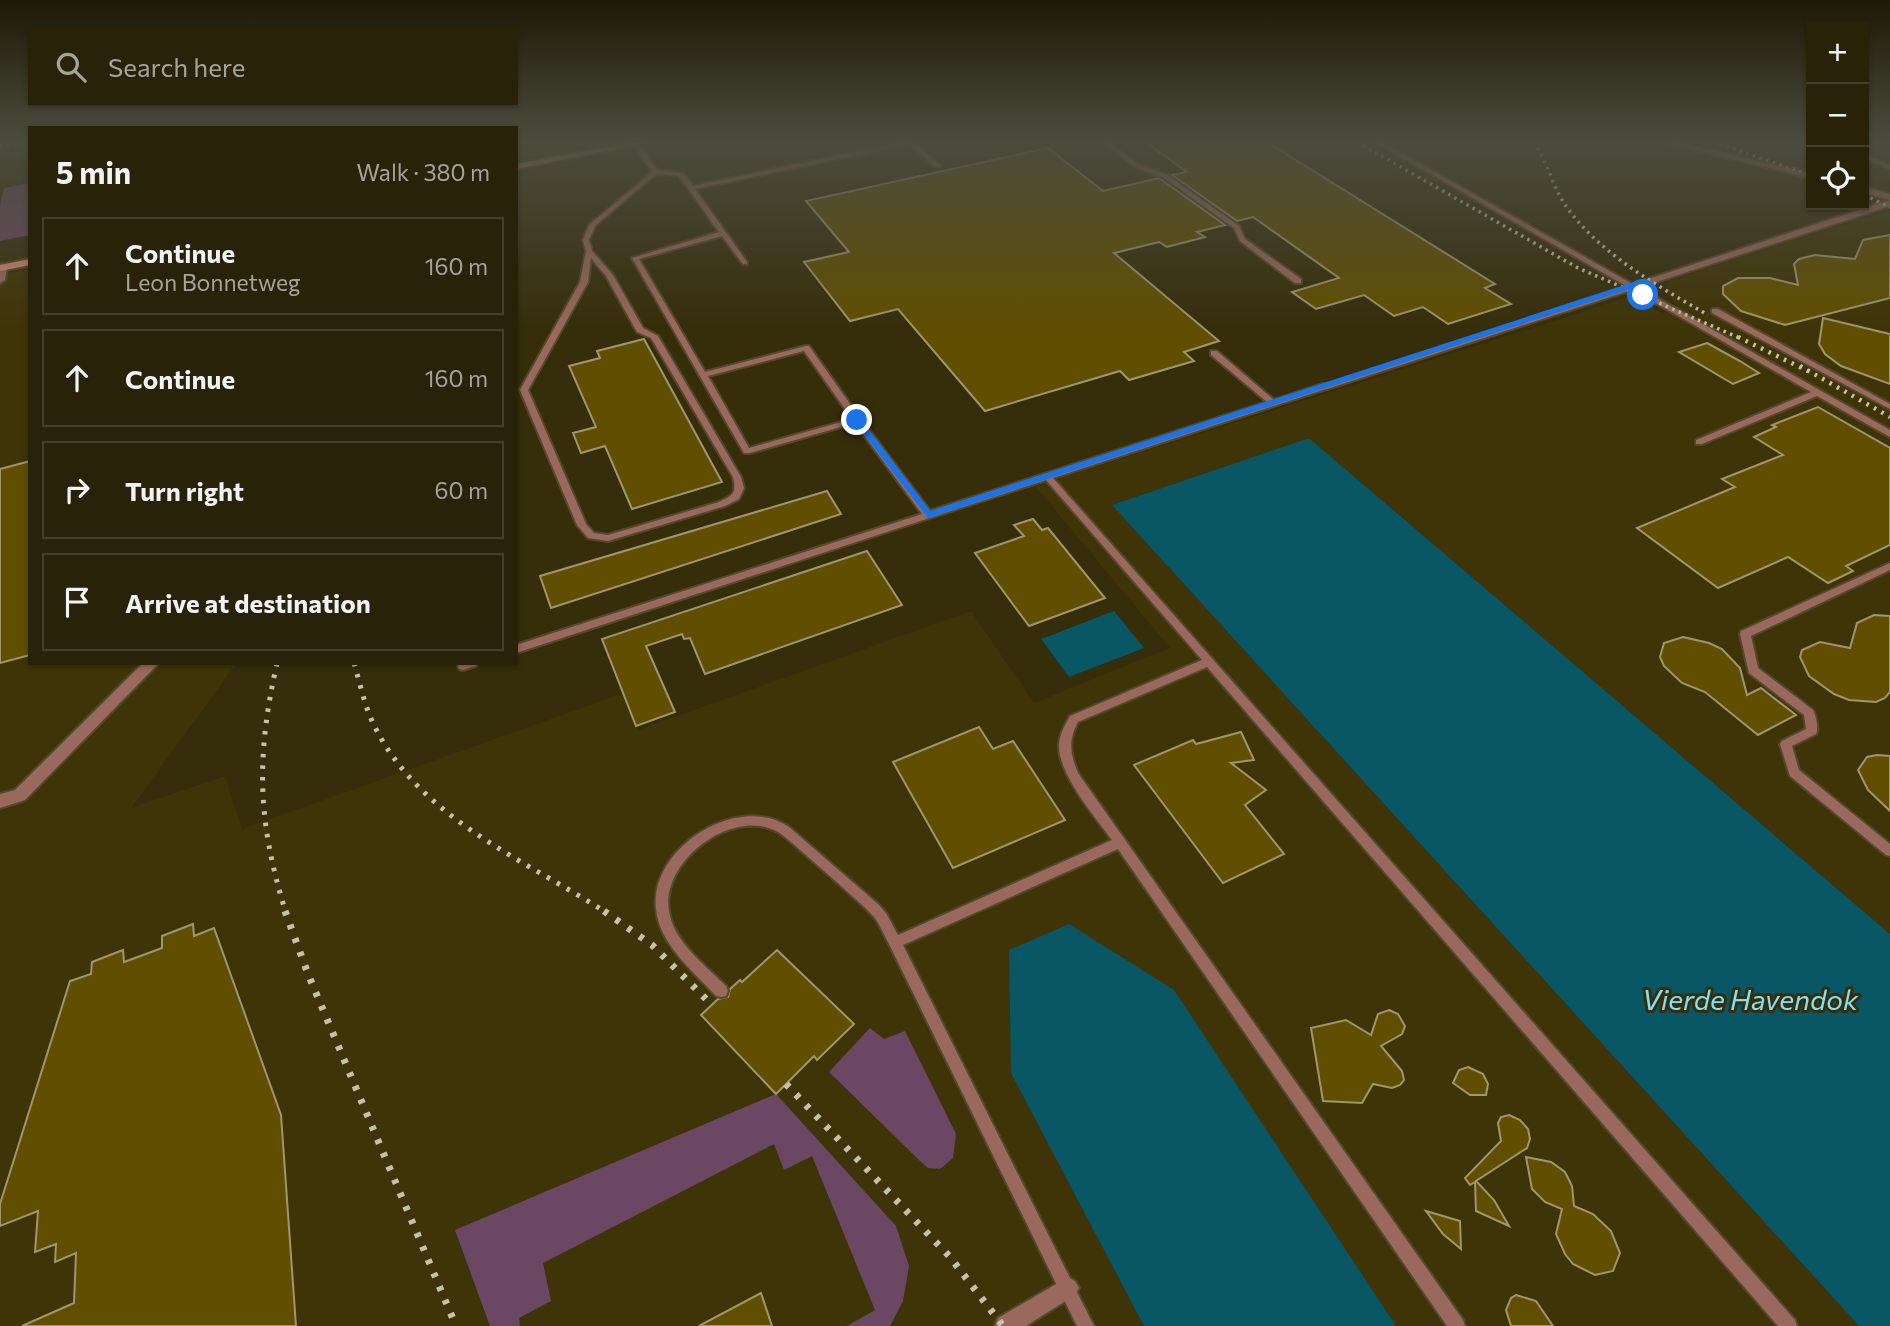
<!DOCTYPE html>
<html lang="en">
<head>
<meta charset="utf-8">
<style>
	body { margin:0; font-family:Commissioner,sans-serif; background:#342f16; color:#f1f3f6 }
	.controls { position:absolute; right:21px; top:21px; display:grid; overflow:hidden; border-radius:0px; box-shadow:0 2px 5px #0004 }
	.controls button { width:63px; height:63px; display:grid; place-items:center; padding:0; border:0; border-bottom:2px solid #443f29; background:#282208; color:#f1f3f6; font:35px sans-serif }
	.stop { position:absolute; width:21px; height:21px; margin:-16px; border:5px solid #1a73e8; border-radius:50%; background:#fff }
	.stop.end { background:#1a73e8; border-color:#fff; box-shadow:0 2px 7px #0008 }
	.list { margin:0; padding:0; list-style:none }
	h2 { display:flex; justify-content:space-between; align-items:center; height:91px; margin:0; padding:0 28px; font-size:30px }
	h2 small { font-size:23px; font-weight:400; color:#a5a49c }
	.list li { display:grid; grid-template-columns:46px 1fr auto; gap:21px; align-items:center; box-sizing:border-box; height:98px; margin:0 14px 14px; padding:0 14px; border:2px solid #443f29; border-radius:0px }
	.list b { display:block; font-size:26px; white-space:nowrap }
	.list p { margin:0; font-size:23px; white-space:nowrap; color:#a5a49c }
	.list em { font-size:23px; font-style:normal; color:#a5a49c }
	.icon { flex:none; width:38px; height:38px; fill:none; stroke:currentColor; stroke-width:2; stroke-linecap:round; stroke-linejoin:round }
	.map { position:relative; flex:none; width:1890px; height:1326px; overflow:hidden }
	.search { position:absolute; background:#282208; box-shadow:0 2px 5px #0004; left:28px; top:28px; width:490px; height:77px; display:flex; align-items:center; gap:18px; box-sizing:border-box; padding:0 24px; border-radius:0px; color:#a5a49c; font-size:26px }
	.panel { position:absolute; background:#282208; box-shadow:0 2px 5px #0004; left:28px; top:126px; width:490px; height:539px; border-radius:0px }
	.map>svg:first-child { display:block }
</style>
</head>
<body>
<div class="map">
<svg width="1890" height="1326" viewBox="0 0 1890 1326">
	<rect width="100%" height="100%" fill="#362d0a"/>
	<g fill="#3f3407">
		<polygon points="516,142 576,142 572,146 516,157"/>
		<polygon points="1890,210 1890,934 1309,438 1112,505 1859,1326 0,1326 0,275 30,269 30,663 237,663 131,808 225,776 242,829 624,693 638,730 971,611 1034,703 1170,648 1035,486 1623,299 1641,301 1664,314 1679,309 1665,291 1668,281"/>
	</g>
	<g fill="#6a4863">
		<polygon points="30,183 30,235 0,241 0,207 4,188"/>
		<polygon points="870,1028 884,1039 905,1031 956,1134 953,1158 940,1169 928,1168 919,1160 829,1072"/>
		<polygon points="776,1094 896,1226 909,1266 903,1301 890,1326 847,1326 875,1310 812,1156 784,1170 774,1144 543,1263 551,1301 519,1318 520,1326 490,1326 455,1230"/>
	</g>
	<g fill="#095664">
		<polygon points="1309,438 1890,934 1890,1326 1859,1326 1112,505"/>
		<polygon points="1114,611 1144,648 1069,677 1041,639"/>
		<polygon points="1069,924 1174,990 1396,1326 1144,1326 1011,1073 1009,950"/>
	</g>
	<g fill="#604f01" stroke="#9f9571" stroke-width="2">
		<polygon points="1145,142 1267,142 1495,284 1485,288 1511,304 1448,324 1423,307 1394,316 1364,295 1316,309 1292,292 1339,278 1253,217 1237,221 1172,175 1187,172"/>
		<polygon points="1048,148 1103,191 1159,178 1225,225 1197,232 1205,237 1167,247 1159,242 1114,253 1219,341 1184,352 1194,361 1129,380 1120,371 985,411 898,309 850,321 804,262 849,252 806,201"/>
		<polygon points="1890,235 1890,298 1785,325 1741,311 1723,294 1723,286 1738,278 1770,278 1798,285 1794,264 1799,259 1815,255 1855,259 1863,240"/>
		<polygon points="1823,318 1890,334 1890,384 1841,366 1825,354 1819,344"/>
		<polygon points="644,339 722,482 632,509 605,446 581,453 573,433 596,427 569,366 600,358 597,351"/>
		<polygon points="1707,343 1740,361 1759,373 1733,384 1679,352"/>
		<polygon points="1818,407 1890,448 1890,545 1846,566 1853,571 1828,583 1788,557 1718,588 1637,528 1735,487 1722,479 1783,455 1754,437 1776,427 1772,425"/>
		<polygon points="30,461 30,655 0,663 0,469"/>
		<polygon points="827,491 841,514 551,608 540,576"/>
		<polygon points="1033,519 1042,530 1048,528 1105,598 1029,626 975,553 1024,536 1014,525"/>
		<polygon points="867,551 902,605 705,674 690,638 684,639 682,634 646,646 675,712 636,726 602,639"/>
		<polygon points="1874,615 1890,616 1890,692 1885,698 1876,702 1849,700 1834,694 1809,676 1800,657 1802,650 1820,642 1850,648 1857,623"/>
		<polygon points="1683,637 1709,643 1722,649 1740,668 1747,695 1761,688 1796,715 1758,735 1705,692 1682,683 1664,666 1660,657 1664,643"/>
		<polygon points="979,727 993,749 1013,741 1065,820 953,868 893,762"/>
		<polygon points="1241,732 1254,760 1231,763 1266,790 1245,805 1284,854 1223,883 1134,765 1193,740 1196,744"/>
		<polygon points="1877,755 1890,756 1890,811 1868,790 1858,770 1867,757"/>
		<polygon points="193,924 194,936 214,928 281,1115 296,1326 22,1326 74,1303 76,1253 55,1262 56,1244 35,1252 38,1211 0,1226 0,1204 70,981 91,974 92,962 123,950 124,962 162,948 162,936"/>
		<polygon points="777,950 854,1024 817,1060 814,1056 776,1094 701,1015 718,999 728,997 730,989 740,980 742,982"/>
		<polygon points="1389,1010 1398,1014 1405,1026 1402,1034 1381,1046 1402,1071 1404,1080 1400,1085 1392,1088 1373,1084 1362,1103 1323,1101 1311,1028 1346,1020 1371,1035 1378,1014"/>
		<polygon points="1468,1067 1483,1074 1488,1084 1486,1095 1470,1095 1453,1083 1459,1070"/>
		<polygon points="1509,1115 1520,1120 1528,1129 1530,1139 1527,1148 1476,1181 1494,1200 1509,1226 1476,1211 1475,1182 1470,1185 1465,1178 1501,1141 1498,1123 1501,1117"/>
		<polygon points="1526,1157 1551,1162 1565,1172 1572,1186 1574,1206 1593,1214 1611,1231 1620,1253 1613,1271 1595,1275 1573,1264 1565,1254 1556,1234 1562,1209 1545,1202 1532,1189"/>
		<polygon points="1426,1211 1460,1221 1461,1249 1443,1234"/>
		<polygon points="761,1293 772,1326 699,1326"/>
		<polygon points="1516,1295 1536,1301 1553,1326 1511,1326 1506,1310 1511,1298"/>
	</g>
	<g fill="none" stroke-linecap="round" stroke-linejoin="round">
		<g stroke="#524a2a" stroke-width="4">
			<g id="lane">
				<path d="M901,142h13l27,24 -5,1 -27,-23 -214,45 52,73v2h-4l-21,-28 -83,23 66,113 101,-26h3l51,72 70,93 337,-109 -56,-47v-4h6l57,49 49,-16h6v4l-276,90 742,842 2,6h-19l-571,-659 -129,55c-10,18 -8,32 0,51l385,547 2,6h-18l-329,-477 -215,96 191,381h-17l-187,-380c-5,-9 -9,-19 -15,-28 -7,-8 -15,-15 -23,-22 -17,-16 -35,-31 -52,-46 -8,-7 -17,-16 -26,-20 -45,-20 -113,32 -105,81 4,30 36,54 57,75l2,5 -2,5 -5,1 -5,-1c-22,-24 -57,-52 -60,-87 -7,-61 82,-117 133,-82l89,77 8,9 12,22 214,-95c-17,-23 -53,-65 -53,-94 0,-11 6,-21 11,-30l132,-56 -156,-180 -530,173v-8l406,-131 -67,-91 -105,30h-6l-112,-195 87,-26 -40,-56 -23,-2 -61,52 -6,14 3,11 21,24 30,53 15,8 83,141 3,11 -5,11 -14,7 -117,35 -20,-3 -11,-13 -57,-135 60,-108 6,-31 -3,-11 6,-15 63,-53 -19,-28 1,-1h4l19,27 26,3 10,13zM591,258l15,18 31,56 14,6 82,139c4,17 0,18 -14,25l-111,33 -14,-2 -8,-9 -58,-134 60,-108zM804,351l48,68 -103,29 -41,-72z"/>
				<polygon points="1102,142 1109,142 1139,165 1167,175 1239,226 1245,239 1301,279 1301,283 1295,283 1240,241 1234,228 1163,177 1135,167"/>
				<polygon points="1375,142 1382,142 1890,430 1890,437 1817,396 1702,444 1696,444 1696,440 1811,392"/>
				<polygon points="1864,154 1890,165 1890,169 1864,158"/>
				<polygon points="1712,309 1718,309 1890,404 1890,409 1712,313"/>
				<path d="M1890,563v7l-139,66 7,32 55,42c3,6 6,18 3,24l-24,12 7,24 91,74v12l-4,-1 -96,-79 -10,-32 2,-3 24,-12 -2,-14 -55,-42 -9,-39 1,-3z"/>
				<polygon points="459,663 477,663 476,666 463,670 459,669 458,666"/>
			</g>
		</g>
		<g stroke="#524a2a" stroke-width="4">
			<g id="street">
				<polygon points="1661,142 1675,142 1811,173 1811,178"/>
				<polygon points="1864,187 1890,194 1890,200 1864,193"/>
				<polygon points="1890,200 1890,206 1330,388 1326,389 1321,386"/>
				<polygon points="2,264 7,267 5,280 0,283 0,265"/>
				<polygon points="143,663 159,663 25,800 0,808 0,794 15,790"/>
				<polygon points="1068,1277 1075,1281 1079,1288 1075,1295 1026,1326 995,1326 998,1318"/>
			</g>
		</g>
		<g stroke="#524a2a" stroke-width="4">
			<g id="secondary">
				<polygon points="636,142 652,142 516,169 516,164"/>
				<polygon points="30,259 30,265 0,271 0,265"/>
			</g>
		</g>
		<use href="#lane" fill="#9a685c" fill-rule="evenodd"/>
		<use href="#street" fill="#9a685c" fill-rule="evenodd"/>
		<use href="#secondary" fill="#d78875" fill-rule="evenodd"/>
		<g stroke="#c6c1ab" stroke-width="3.5" stroke-dasharray="2.5 4.5" stroke-linecap="butt">
			<polyline points="1357,142 1578,268 1742,339"/>
			<path d="M1534,142c14,21 19,47 34,67 35,47 90,77 140,106"/>
			<polyline points="1713,142 1811,175"/>
			<polyline points="0,146 30,143"/>
			<polyline points="1864,195 1890,207"/>
		</g>
		<g stroke="#c6c1ab" stroke-width="4.5" stroke-dasharray="2.5 6" stroke-linecap="butt">
			<polyline points="1738,337 1808,371"/>
			<polyline points="1800,366 1890,417"/>
		</g>
		<g stroke="#c6c1ab" stroke-width="5" stroke-dasharray="3.5 8" stroke-linecap="butt">
			<path d="M277,663c-21,94 -20,157 9,250"/>
			<path d="M354,663c5,17 9,35 15,51 42,101 153,144 238,199"/>
		</g>
		<g stroke="#c6c1ab" stroke-width="7" stroke-dasharray="4.5 10" stroke-linecap="butt">
			<polyline points="285,911 308,974 456,1326"/>
			<polyline points="604,911 652,945 712,1005"/>
			<polyline points="786,1084 950,1257 1003,1326"/>
		</g>
	</g>
	<linearGradient id="sky" x2="0" y2="1"><stop stop-color="#1e1906"/><stop offset="0.43" stop-color="#4c4c3e"/><stop offset="1" stop-color="#4c4c3e" stop-opacity="0"/></linearGradient>
	<rect width="1890" height="328" fill="url(#sky)"/>
	<polygon fill="#1a73e8" points="1628,284 1633,284 1647,295 1640,297 1629,289 928,518 853,420 860,418 930,511"/>
	<g text-anchor="middle" dominant-baseline="central" stroke-width="6" stroke-linejoin="round" paint-order="stroke">
		<g font-size="28" font-style="italic" fill="#82e0f6" stroke="#362d0a">
			<text x="1750" y="999">Vierde Havendok</text>
		</g>
	</g>
</svg>
<div class="controls">
<button>+</button>
<button>−</button>
<button><svg class="icon" aria-label="locate" viewBox="0 0 24 24"><circle cx="12" cy="12" r="6"/><path d="M12 2v4M12 18v4M2 12h4M18 12h4"/></svg></button>
</div>
<div class="stop" style="left:1643px;top:295px"></div>
<div class="stop end" style="left:857px;top:420px"></div>
<div class="search"><svg class="icon" aria-label="search" viewBox="0 0 24 24"><circle cx="10" cy="10" r="6"/><path d="M15 15l6 6"/></svg>Search here</div>
<section class="panel">
<h2>5 min<small>Walk · 380 m</small></h2>
<ul class="list">
<li><svg class="icon" aria-label="ahead" viewBox="0 0 24 24"><path d="M12 20V5M6 11l6-6 6 6"/></svg><div><b>Continue</b><p>Leon Bonnetweg</p></div><em>160 m</em></li>
<li><svg class="icon" aria-label="ahead" viewBox="0 0 24 24"><path d="M12 20V5M6 11l6-6 6 6"/></svg><div><b>Continue</b></div><em>160 m</em></li>
<li><svg class="icon" aria-label="right" viewBox="0 0 24 24"><path d="M7 20v-9h11M14 6l5 5-5 5"/></svg><div><b>Turn right</b></div><em>60 m</em></li>
<li><svg class="icon" aria-label="arrive" viewBox="0 0 24 24"><path d="M6 21V4h12l-3 4 3 4H6"/></svg><div><b>Arrive at destination</b></div></li>
</ul>
</section>
</div>
</body>
</html>
